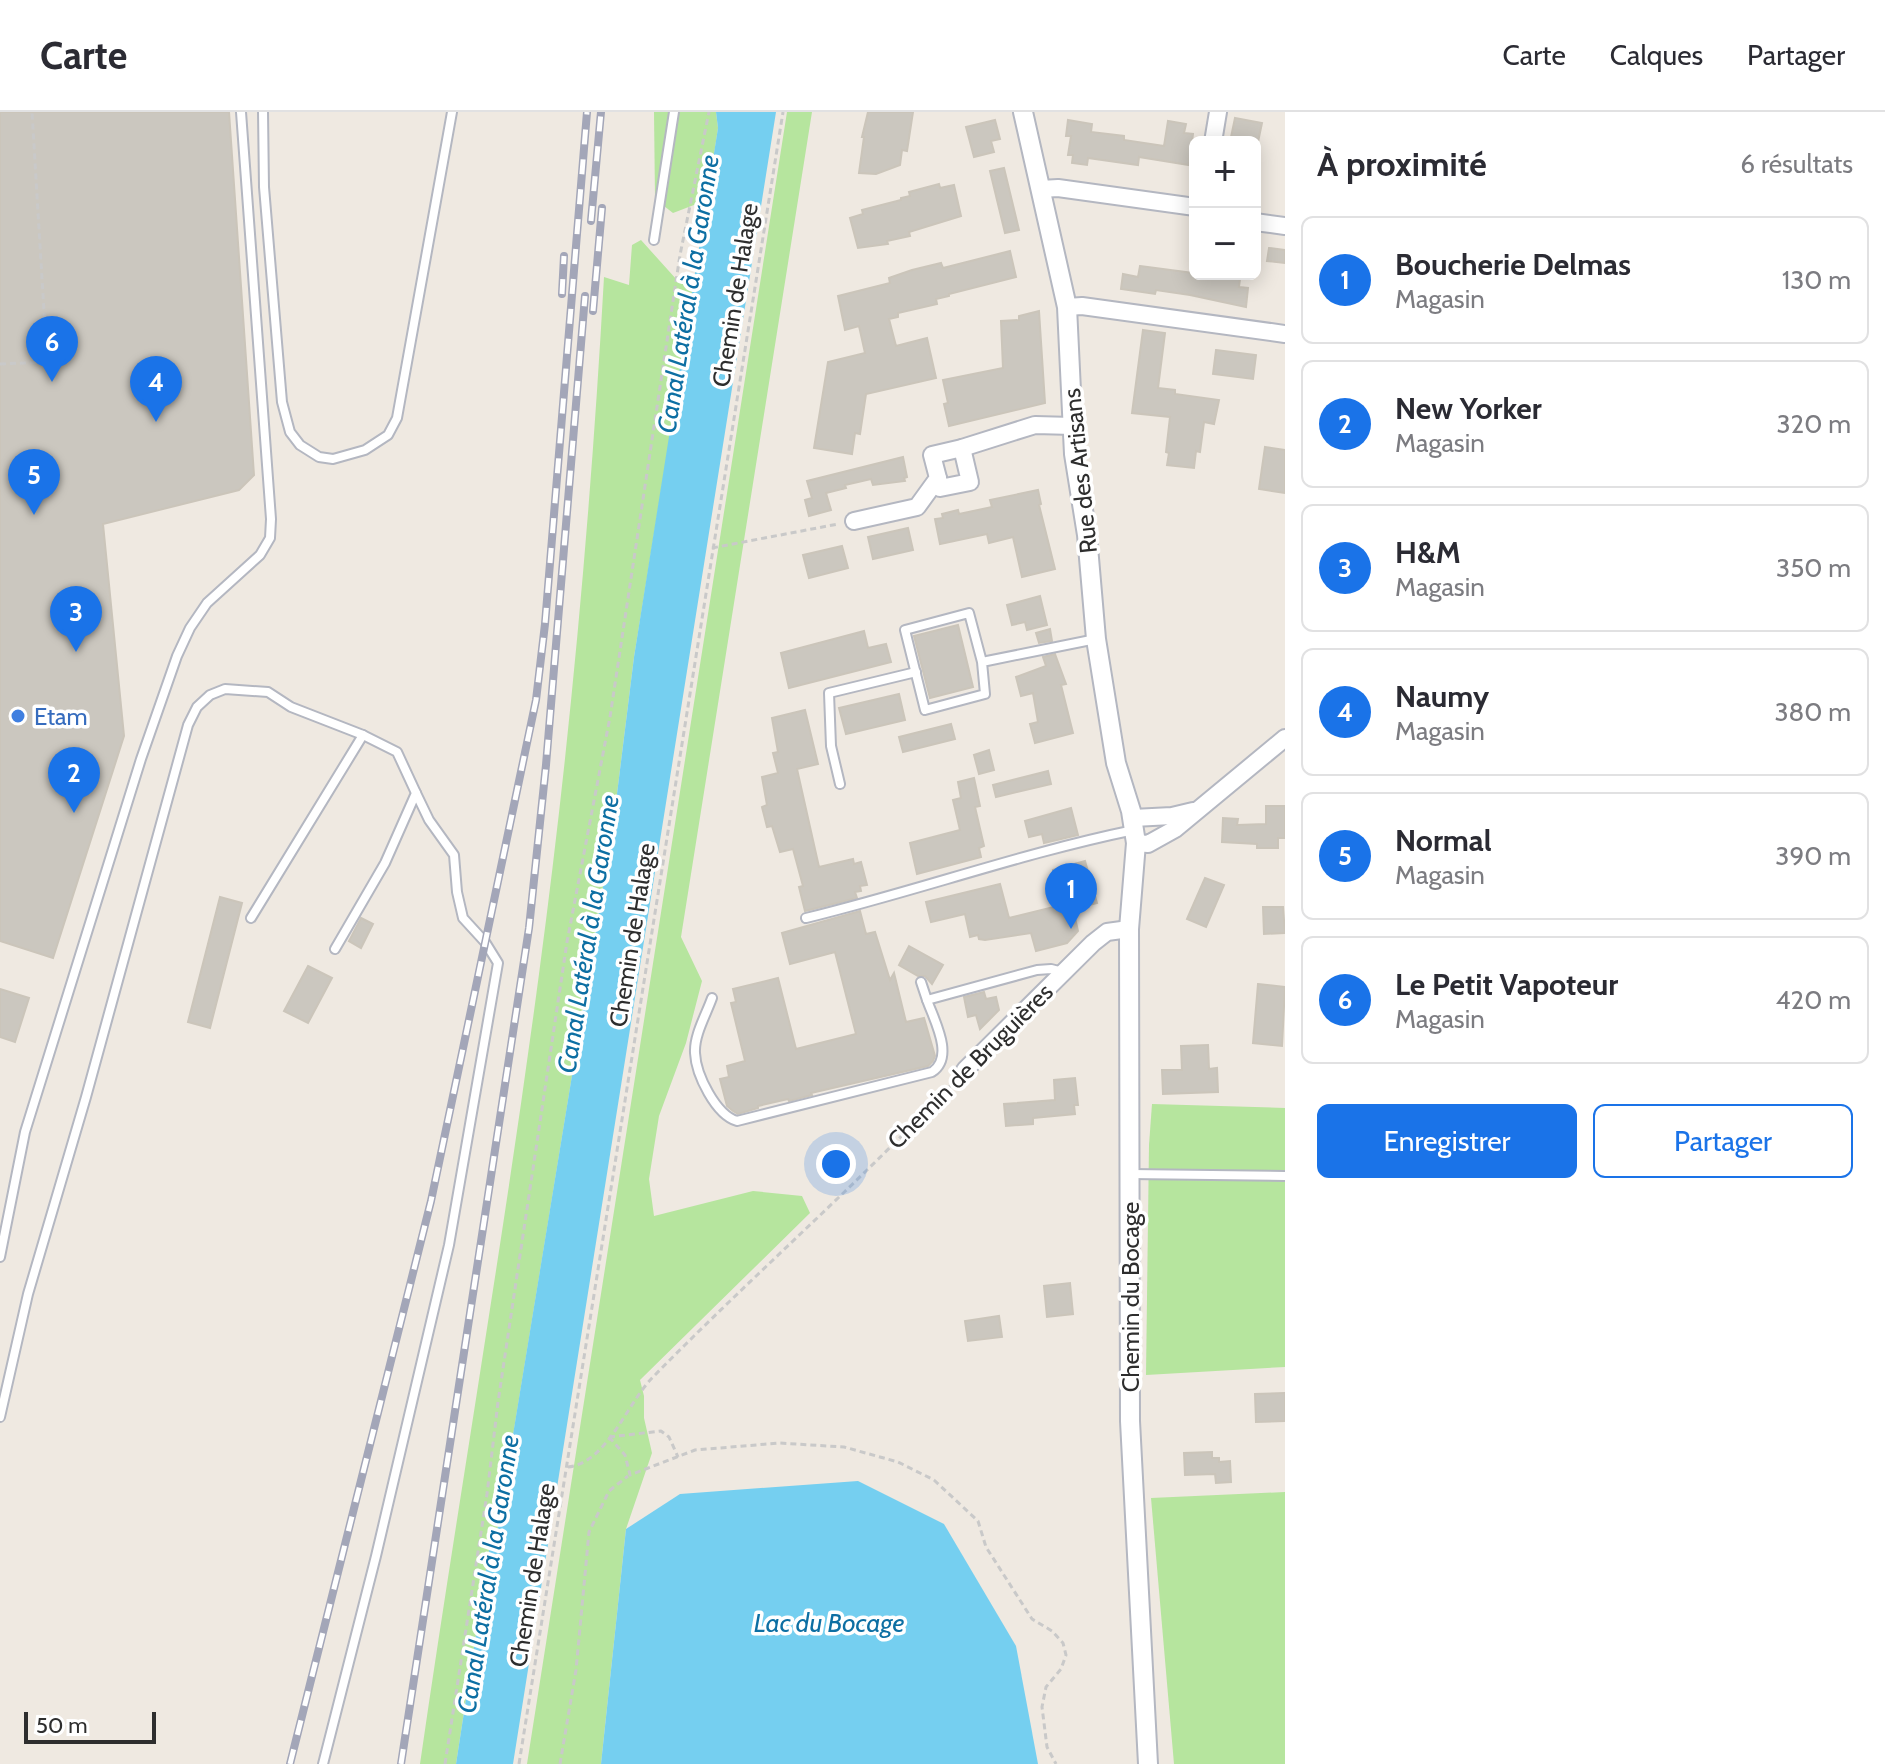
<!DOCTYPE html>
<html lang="fr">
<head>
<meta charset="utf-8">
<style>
	body { margin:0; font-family:Cabin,sans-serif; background:#f7f7f7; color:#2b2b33 }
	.controls { position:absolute; right:24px; top:24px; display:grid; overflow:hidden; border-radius:12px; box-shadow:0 4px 20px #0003 }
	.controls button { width:72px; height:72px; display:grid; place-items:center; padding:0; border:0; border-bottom:2px solid #e1e1e2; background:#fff; color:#2b2b33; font:40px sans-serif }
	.scale { position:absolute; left:24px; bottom:20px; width:132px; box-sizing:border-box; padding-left:8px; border:4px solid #2e2e2e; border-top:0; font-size:22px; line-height:28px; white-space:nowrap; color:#2e2e2e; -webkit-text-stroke:6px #fff; paint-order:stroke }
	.you { position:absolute; left:836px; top:1052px; width:28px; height:28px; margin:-20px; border:6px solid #fff; border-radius:50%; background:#1a73e8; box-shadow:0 0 0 12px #1a73e833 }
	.badge { display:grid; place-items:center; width:52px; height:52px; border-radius:50%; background:#1a73e8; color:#fff; font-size:26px; font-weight:700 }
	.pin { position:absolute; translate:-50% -66px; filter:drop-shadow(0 2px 4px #0008) }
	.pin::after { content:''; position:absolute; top:42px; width:28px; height:24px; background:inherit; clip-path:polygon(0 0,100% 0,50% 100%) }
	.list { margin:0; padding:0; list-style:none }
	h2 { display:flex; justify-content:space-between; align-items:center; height:104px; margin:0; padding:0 32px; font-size:34px }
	h2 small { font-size:26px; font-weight:400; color:#7c7c81 }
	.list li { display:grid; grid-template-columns:52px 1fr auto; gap:24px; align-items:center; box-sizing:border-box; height:128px; margin:0 16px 16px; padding:0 16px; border:2px solid #e1e1e2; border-radius:12px }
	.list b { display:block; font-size:30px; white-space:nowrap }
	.list p { margin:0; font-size:26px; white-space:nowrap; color:#7c7c81 }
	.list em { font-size:26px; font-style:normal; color:#7c7c81 }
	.actions { display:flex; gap:16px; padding:24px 32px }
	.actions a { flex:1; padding:18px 0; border:2px solid #1a73e8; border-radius:12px; text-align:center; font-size:28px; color:#1a73e8 }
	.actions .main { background:#1a73e8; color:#fff }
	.map { position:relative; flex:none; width:1285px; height:1652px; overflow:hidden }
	header { display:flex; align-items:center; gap:48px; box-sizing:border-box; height:112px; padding:0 40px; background:#fff; border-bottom:2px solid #e1e1e2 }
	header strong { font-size:38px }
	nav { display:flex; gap:44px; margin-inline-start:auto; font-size:28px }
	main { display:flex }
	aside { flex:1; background:#fff }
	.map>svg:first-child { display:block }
</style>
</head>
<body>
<header>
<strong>Carte</strong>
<nav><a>Carte</a><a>Calques</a><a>Partager</a></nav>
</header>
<main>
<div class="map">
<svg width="1285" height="1652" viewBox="0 0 1285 1652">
	<rect width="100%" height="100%" fill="#efe9e1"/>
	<g fill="#b6e59e">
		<polygon points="654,0 716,0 718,16 707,88 673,101 655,87"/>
		<polygon points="787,0 812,0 681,825 702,869 686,931 659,1004 649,1067 654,1104 753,1079 802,1084 810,1101 640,1268 644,1284 644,1306 652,1341 626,1417 601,1652 527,1652"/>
		<path d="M641,128l36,40 17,8 -60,369 -21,169 -118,719 -6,5 -33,214h-36c38,-263 84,-526 119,-790 31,-231 52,-464 65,-697l25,8 3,-40z"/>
		<polygon points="1152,992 1285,996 1285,1255 1146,1263 1149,1033"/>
		<polygon points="1285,1380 1285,1652 1174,1652 1151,1386"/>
	</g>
	<g fill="#75cff0">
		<polygon points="716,0 776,0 513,1652 456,1652 489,1438 495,1432 613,714 634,545 718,16"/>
		<polygon points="858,1369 944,1412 1016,1534 1038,1652 601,1652 626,1417 680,1382"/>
	</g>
	<g fill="#cbc7bf" stroke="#cbc5ba" stroke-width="2">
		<polygon points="0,0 229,0 254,363 239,378 103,412 124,624 53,846 0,829"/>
		<polygon points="868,0 913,0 907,39 902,38 900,53 876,62 859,61 864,25 862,25"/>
		<polygon points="1235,6 1262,11 1258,30 1230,30"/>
		<polygon points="995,8 1000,27 991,29 994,40 974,45 966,15"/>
		<polygon points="1068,8 1092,12 1091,20 1124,24 1124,28 1164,34 1168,9 1186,12 1184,21 1193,22 1189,53 1139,45 1138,53 1088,46 1087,53 1072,51 1073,43 1068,43 1071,24 1066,24"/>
		<polygon points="1004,56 1019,118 1005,121 990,59"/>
		<polygon points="939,72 940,76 954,73 961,104 909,120 910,124 887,129 888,132 858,136 850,106 863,102 862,98 901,88 901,86 910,84 909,80"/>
		<polygon points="1269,136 1285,138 1285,151 1267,149"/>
		<polygon points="1010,139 1016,165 949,182 949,184 936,187 937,192 898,201 898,205 889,207 896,234 927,226 936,266 866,282 860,322 855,321 852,342 814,336 828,250 865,241 859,214 845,218 838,184 890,171 889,166 912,158 941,151 943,156"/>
		<polygon points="1140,154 1240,167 1239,175 1248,176 1246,195 1190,183 1156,178 1155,182 1121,177 1123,162 1138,165"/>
		<polygon points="1039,199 1045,291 949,314 944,292 948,291 943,268 1003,256 1001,209 1019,208 1019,204"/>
		<polygon points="1143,218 1165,221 1158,276 1175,278 1175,282 1219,288 1214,312 1204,310 1200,340 1196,339 1194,356 1167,353 1169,341 1166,340 1170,305 1132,301"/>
		<polygon points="1216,238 1256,243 1253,267 1213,262"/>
		<polygon points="1265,335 1285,338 1285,381 1259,377"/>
		<polygon points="903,345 907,365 904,366 905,369 873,373 871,367 845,373 846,376 826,381 831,398 809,404 805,388 812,386 807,369"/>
		<polygon points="1038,378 1041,392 1039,393 1055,457 1022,465 1013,425 989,431 987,422 940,432 935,407 943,406 942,402 958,398 959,402 992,395 990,388"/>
		<polygon points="908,416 913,438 873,447 868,425"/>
		<polygon points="842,434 848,456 809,466 803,443"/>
		<polygon points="1040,484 1047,513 1027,518 1025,510 1012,513 1007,493"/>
		<polygon points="958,513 973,575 930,586 914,524"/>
		<polygon points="1050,517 1052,529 1039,531 1036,521"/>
		<polygon points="864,519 868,536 886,532 891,550 789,576 781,541"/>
		<polygon points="1055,542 1066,572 1061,573 1073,621 1035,631 1030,612 1038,610 1033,581 1021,584 1016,565 1046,554 1043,545"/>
		<polygon points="899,582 905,608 846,622 839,596"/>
		<polygon points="805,598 818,652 797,657 819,755 853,747 854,752 861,750 867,773 860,774 861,779 855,780 857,786 805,799 799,775 803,774 793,737 780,740 772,714 767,715 762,695 767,693 762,665 778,661 773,641 778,640 772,606"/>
		<polygon points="951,612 955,627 903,640 899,625"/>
		<polygon points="989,638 994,658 979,662 974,643"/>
		<polygon points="1048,659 1051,672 996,685 993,673"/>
		<polygon points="974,666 980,694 975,695 984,734 979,736 981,745 917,762 910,731 960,718 953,688 961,686 958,670"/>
		<polygon points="1266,694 1285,694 1285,726 1278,726 1278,736 1257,736 1257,732 1222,730 1223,706 1238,707 1237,713 1266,712"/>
		<polygon points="1071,696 1078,723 1044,731 1042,722 1029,725 1025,709"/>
		<polygon points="1085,749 1097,791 1073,797 1078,819 1067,831 1036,839 1031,821 985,828 979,827 978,823 970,825 965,802 931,810 926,790 1000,772 1009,806 1062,793 1053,758"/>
		<polygon points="1205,766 1224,773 1206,815 1187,807"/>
		<polygon points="220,785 242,791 210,916 188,910"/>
		<polygon points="1263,795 1283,795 1285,821 1264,822"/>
		<polygon points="860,799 866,822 875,820 890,868 894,861 906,910 924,906 935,944 933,949 928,954 811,981 812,983 789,989 788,987 758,994 758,996 738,1002 733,999 727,994 720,967 729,965 727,954 745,949 731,891 736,890 733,877 778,866 796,937 856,922 835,840 790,852 782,821"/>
		<polygon points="361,806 373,812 361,836 349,829"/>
		<polygon points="909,834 943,853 932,872 925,864 918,864 899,853"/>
		<polygon points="308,854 332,866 308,911 284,899"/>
		<polygon points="1258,872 1285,875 1282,934 1253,931"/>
		<polygon points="0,877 29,886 15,930 0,925"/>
		<polygon points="984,880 986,887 996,885 999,898 980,917 976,903 968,905 964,885"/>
		<polygon points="1208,933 1209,957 1217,956 1218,980 1163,982 1162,958 1182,958 1181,934"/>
		<polygon points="1075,966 1078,993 1074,993 1075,1002 1033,1006 1033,1012 1006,1014 1004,992 1055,988 1054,968"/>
		<polygon points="1070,1171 1073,1202 1047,1205 1044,1174"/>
		<polygon points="999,1204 1002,1225 968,1229 965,1209"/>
		<polygon points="1285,1281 1285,1309 1256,1310 1255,1282"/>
		<polygon points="1212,1340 1212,1346 1219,1346 1219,1350 1230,1349 1231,1370 1216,1371 1215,1362 1185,1363 1184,1341"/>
	</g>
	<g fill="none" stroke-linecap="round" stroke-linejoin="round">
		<g stroke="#b4b7c1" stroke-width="12">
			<g id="service">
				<polyline points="263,0 264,75 282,290 290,320 300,333 319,345 333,347 365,338 388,323 397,306 452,0"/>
				<polyline points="654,128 674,0"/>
				<polyline points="982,550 969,501 905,518 925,598 985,582 982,550 1096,527"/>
				<polyline points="840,672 831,634 829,581 916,560"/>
				<polyline points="251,806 363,623"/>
				<path d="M806,806c111,-27 216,-65 328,-88"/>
				<polyline points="921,870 927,888"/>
				<path d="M712,886c-6,17 -18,37 -17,55 1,22 21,62 42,68l195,-49c23,-15 2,-52 -5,-72l110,-30 14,-1 12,3"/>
				<polyline points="1130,1062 1285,1064"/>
				<polyline points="0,1145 25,1020 141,647 177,544 190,516 207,491 260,443 270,426 271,407 241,0"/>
				<polyline points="0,1305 28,1182 86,985 188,613 197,595 210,583 225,577 268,580 291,595 363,623 397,640 416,681 385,751 335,837"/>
				<polyline points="323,1652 376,1444 449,1133 498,851 485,830 463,806 457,780 454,743 429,708 416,681"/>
			</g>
		</g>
		<g stroke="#b4b7c1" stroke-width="20">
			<g id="minor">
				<polyline points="1213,30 1218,0"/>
				<polyline points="1041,77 1058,76 1195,95"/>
				<polyline points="1255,110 1285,114"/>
				<polyline points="1067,195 1082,194 1285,222"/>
				<polyline points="938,366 940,376 970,370 962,336"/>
				<polyline points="854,409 917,395 938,366 932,343 962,336 1035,313 1073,314"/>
				<polyline points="1133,706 1172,704 1193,699"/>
				<polyline points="1136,731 1148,732 1175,717 1285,626"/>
				<polyline points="965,958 1093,831 1107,820 1129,817"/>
			</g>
		</g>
		<g stroke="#b4b7c1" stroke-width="22">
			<polyline id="tertiary" points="1023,0 1067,195 1074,342 1087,423 1096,527 1116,651 1131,699 1136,731 1129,817 1130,1309 1148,1652"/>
		</g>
		<g stroke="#c9c9c9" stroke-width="3" stroke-dasharray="6 4" stroke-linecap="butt">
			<polyline points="0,252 47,250 32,0"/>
			<polyline points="712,436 838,412"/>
			<polyline points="609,1325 625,1343 630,1363 695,1338 780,1331 844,1335 898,1350 934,1368 978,1409 986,1435 1032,1507 1052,1519 1063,1531 1066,1543 1061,1557 1046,1575 1042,1595 1047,1635 1056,1652"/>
			<polyline points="609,1325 661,1319 669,1325 678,1345"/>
			<path d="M568,1355c39,-4 59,-64 85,-90 98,-100 204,-192 300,-294"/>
			<polyline points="445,1652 487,1382 498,1290 567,830 610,605 680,143 709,0"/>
			<polyline points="519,1652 783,0"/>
			<polyline points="560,1652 576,1558 589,1420 609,1379 628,1364"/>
		</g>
		<use href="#service" stroke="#fff" stroke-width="8"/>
		<use href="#minor" stroke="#fff" stroke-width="16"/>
		<use href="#tertiary" stroke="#fff" stroke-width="18"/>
		<g stroke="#a3a6b8" stroke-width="8">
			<g id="rail">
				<polyline points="591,109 601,0"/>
				<polyline points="562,182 564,144"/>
				<polyline points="593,199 602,96"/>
				<polyline points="290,1652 431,1089 536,588 545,512 587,0"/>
				<polyline points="401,1652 529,816 546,653 585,184"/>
			</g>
		</g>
		<use href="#rail" stroke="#fff" stroke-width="5" stroke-dasharray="15" stroke-linecap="butt"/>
	</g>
	<circle fill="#3f7fe0" stroke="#fff" stroke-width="3" cx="18" cy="604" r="8"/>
	<g text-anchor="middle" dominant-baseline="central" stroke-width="7" stroke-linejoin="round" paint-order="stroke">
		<g font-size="24" fill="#2e2e2e" stroke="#fff">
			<text transform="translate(735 183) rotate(-81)">Chemin de Halage</text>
			<text transform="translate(1080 359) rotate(-96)">Rue des Artisans</text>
			<text transform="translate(632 823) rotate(-81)">Chemin de Halage</text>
			<text transform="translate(970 954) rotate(-45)">Chemin de Bruguières</text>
			<text transform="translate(1130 1185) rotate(-90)">Chemin du Bocage</text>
			<text transform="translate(532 1463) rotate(-81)">Chemin de Halage</text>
		</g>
		<g font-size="24" fill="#366cbe" stroke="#fff" text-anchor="start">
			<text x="34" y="604">Etam</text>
		</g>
		<g font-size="26" font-style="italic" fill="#0d6fa3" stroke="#fff">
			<text transform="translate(688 182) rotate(-81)">Canal Latéral à la Garonne</text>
			<text transform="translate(588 822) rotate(-81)">Canal Latéral à la Garonne</text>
			<text transform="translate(488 1462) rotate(-81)">Canal Latéral à la Garonne</text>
			<text x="829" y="1511">Lac du Bocage</text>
		</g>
	</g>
</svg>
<div class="controls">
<button>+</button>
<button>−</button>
</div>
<div class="scale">50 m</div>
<div class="you"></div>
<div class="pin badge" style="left:1071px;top:817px">1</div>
<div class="pin badge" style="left:74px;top:701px">2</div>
<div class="pin badge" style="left:76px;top:540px">3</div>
<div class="pin badge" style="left:156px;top:310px">4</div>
<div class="pin badge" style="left:34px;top:403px">5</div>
<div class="pin badge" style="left:52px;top:270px">6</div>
</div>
<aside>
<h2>À proximité<small>6 résultats</small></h2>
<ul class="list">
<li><span class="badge">1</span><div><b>Boucherie Delmas</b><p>Magasin</p></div><em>130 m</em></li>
<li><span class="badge">2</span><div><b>New Yorker</b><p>Magasin</p></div><em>320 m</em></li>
<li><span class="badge">3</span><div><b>H&amp;M</b><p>Magasin</p></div><em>350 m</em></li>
<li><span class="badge">4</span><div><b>Naumy</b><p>Magasin</p></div><em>380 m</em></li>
<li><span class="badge">5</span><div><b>Normal</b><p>Magasin</p></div><em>390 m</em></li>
<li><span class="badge">6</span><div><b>Le Petit Vapoteur</b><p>Magasin</p></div><em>420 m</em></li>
</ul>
<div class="actions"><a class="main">Enregistrer</a><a>Partager</a></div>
</aside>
</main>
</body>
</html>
